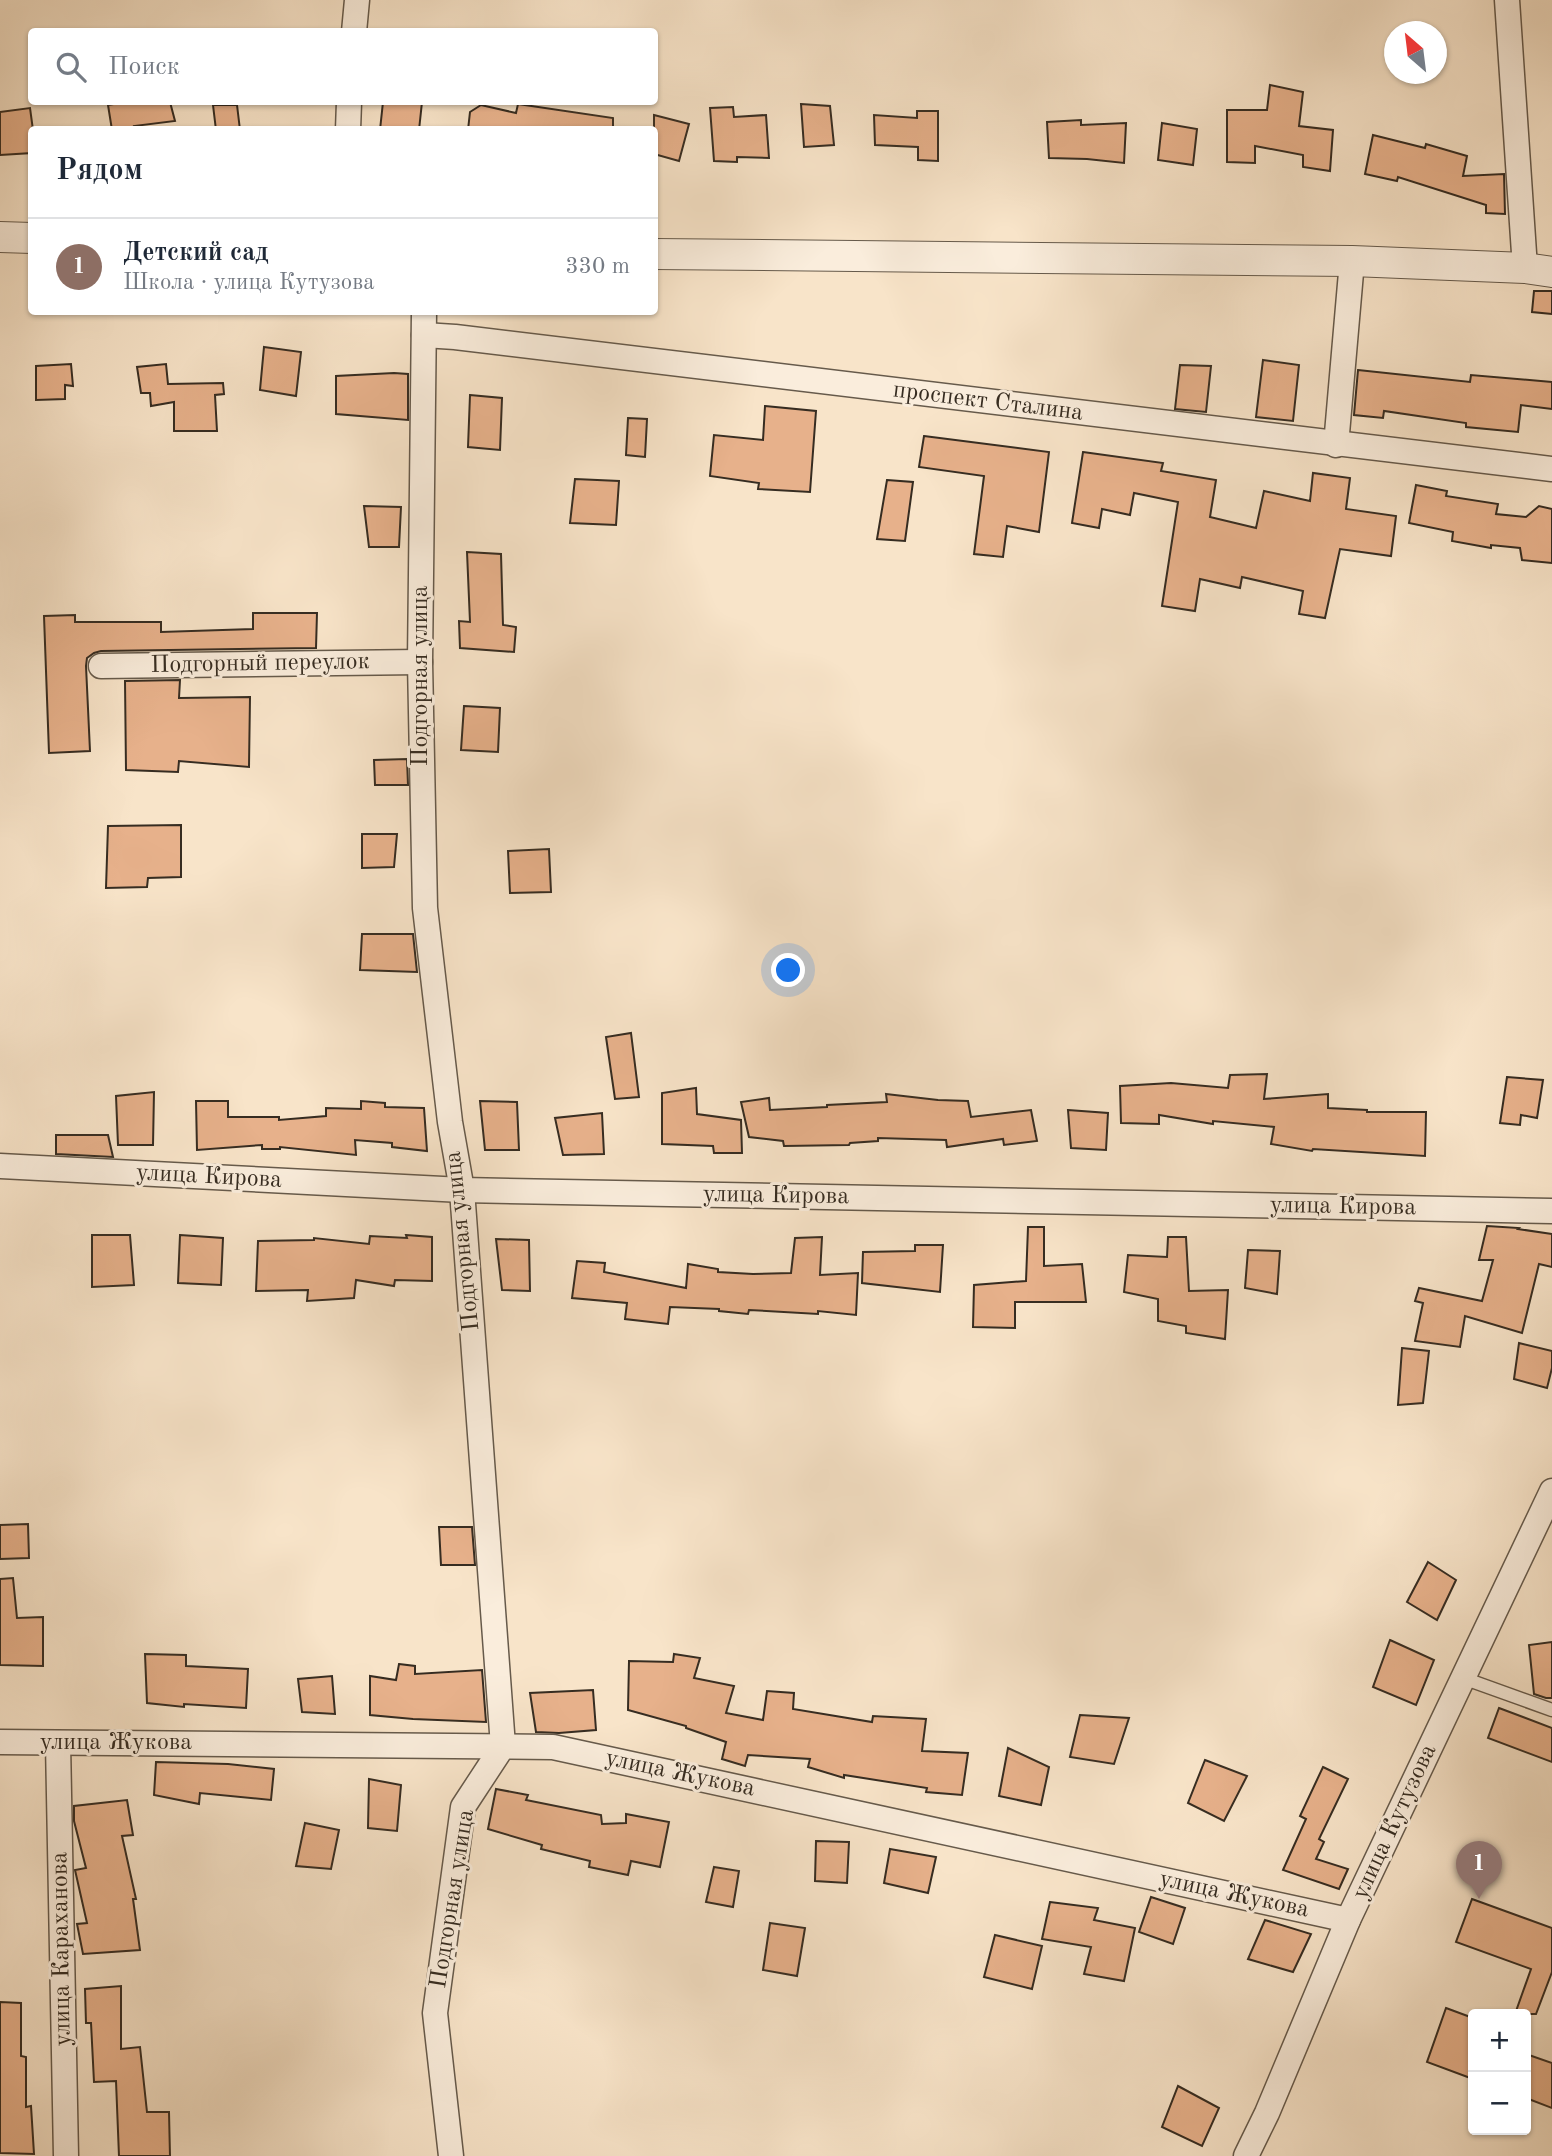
<!DOCTYPE html>
<html lang="ru">
<head>
<meta charset="utf-8">
<style>
	body { margin:0; font-family:"Old Standard TT",serif; background:#f6f6f7; color:#1f2937 }
	.controls { position:absolute; right:21px; bottom:21px; display:grid; overflow:hidden; border-radius:7px; box-shadow:0 2px 5px #0004 }
	.controls button { width:63px; height:63px; display:grid; place-items:center; padding:0; border:0; border-bottom:2px solid #e0e1e3; background:#fff; color:#1f2937; font:35px sans-serif }
	.compass { position:absolute; left:1384px; top:21px; width:63px; height:63px; border-radius:50%; background:#fff; box-shadow:0 2px 5px #0004; rotate:332deg }
	.you { position:absolute; left:789px; top:971px; width:24px; height:24px; margin:-18px; border:5px solid #fff; border-radius:50%; background:#1a73e8; box-shadow:0 0 0 10px #1a73e833 }
	.badge { display:grid; place-items:center; width:46px; height:46px; border-radius:50%; background:#8f2418; color:#fff; font-size:23px; font-weight:700 }
	.pin { position:absolute; translate:-50% -58px; filter:drop-shadow(0 2px 4px #0008) }
	.pin::after { content:''; position:absolute; top:37px; width:24px; height:21px; background:inherit; clip-path:polygon(0 0,100% 0,50% 100%) }
	.list { margin:0; padding:0; list-style:none }
	h2 { display:flex; justify-content:space-between; align-items:center; height:91px; margin:0; padding:0 28px; font-size:30px }
	h2 small { font-size:23px; font-weight:400; color:#747a83 }
	.list li { display:grid; grid-template-columns:46px 1fr auto; gap:21px; align-items:center; box-sizing:border-box; height:98px; padding:0 28px; border-top:2px solid #e0e1e3 }
	.list b { display:block; font-size:26px; white-space:nowrap }
	.list p { margin:0; font-size:23px; white-space:nowrap; color:#747a83 }
	.list em { font-size:23px; font-style:normal; color:#747a83 }
	.icon { flex:none; width:38px; height:38px; fill:none; stroke:currentColor; stroke-width:2; stroke-linecap:round; stroke-linejoin:round }
	.map { position:relative; flex:none; width:1552px; height:2156px; overflow:hidden }
	.search { position:absolute; background:#fff; box-shadow:0 2px 5px #0004; left:28px; top:28px; width:630px; height:77px; display:flex; align-items:center; gap:18px; box-sizing:border-box; padding:0 24px; border-radius:7px; color:#747a83; font-size:26px }
	.panel { position:absolute; background:#fff; box-shadow:0 2px 5px #0004; left:28px; top:126px; width:630px; height:189px; border-radius:7px }
	.map>svg:first-child { display:block }
</style>
</head>
<body>
<div class="map">
<svg width="1552" height="2156" viewBox="0 0 1552 2156">
	<rect width="100%" height="100%" fill="#f8e4c9"/>
	<filter id="stains"><feTurbulence type="fractalNoise" baseFrequency=".00286" numOctaves="4"/><feColorMatrix values="0 0 0 0 .2 0 0 0 0 .09 0 0 0 0 .02 0 0 0 .5 -.17"/></filter>
	<radialGradient id="worn" r=".72"><stop offset=".6" stop-color="#630" stop-opacity="0"/><stop offset="1" stop-color="#630" stop-opacity=".3"/></radialGradient>
	<g fill="#e7b18b" stroke="#362c21" stroke-width="2">
		<polygon points="1270,85 1303,92 1299,126 1333,130 1330,171 1303,167 1303,155 1255,146 1255,163 1227,162 1227,110 1267,110"/>
		<polygon points="125,102 170,102 175,121 134,126 135,130 112,130 108,105"/>
		<polygon points="383,102 422,102 419,130 380,130"/>
		<polygon points="518,104 613,118 613,130 468,130 470,112 481,105 516,113"/>
		<polygon points="801,104 830,106 834,145 804,147"/>
		<polygon points="213,105 237,105 240,130 216,130"/>
		<polygon points="733,107 734,117 766,115 769,158 737,157 737,162 714,161 710,108"/>
		<polygon points="30,108 33,130 32,153 0,155 0,112"/>
		<polygon points="917,111 938,111 938,161 918,160 918,147 875,145 874,115 917,118"/>
		<polygon points="654,115 689,124 679,161 654,154"/>
		<polygon points="1081,120 1081,125 1126,123 1124,163 1087,159 1049,158 1047,122"/>
		<polygon points="1162,123 1197,129 1193,165 1158,160"/>
		<polygon points="1373,135 1425,148 1426,144 1467,156 1463,176 1504,174 1505,214 1486,213 1486,205 1398,177 1397,181 1365,174"/>
		<polygon points="1534,291 1552,291 1552,314 1532,312"/>
		<polygon points="264,347 301,352 296,396 260,390"/>
		<polygon points="1263,360 1299,365 1293,421 1256,417"/>
		<polygon points="71,364 73,386 65,385 65,399 36,400 36,366"/>
		<polygon points="166,364 168,384 223,383 224,394 215,395 217,431 174,431 174,402 151,406 150,393 141,393 137,367"/>
		<polygon points="1180,365 1211,366 1206,412 1175,409"/>
		<polygon points="1358,370 1470,382 1471,375 1552,382 1552,409 1521,405 1518,432 1466,427 1466,423 1384,411 1383,418 1354,415"/>
		<polygon points="394,373 408,374 408,420 336,414 336,376"/>
		<polygon points="470,395 502,398 500,450 468,447"/>
		<polygon points="765,406 816,411 810,492 758,489 759,483 710,476 714,435 763,440"/>
		<polygon points="628,418 647,419 645,457 626,455"/>
		<polygon points="924,436 1049,452 1039,532 1007,526 1003,557 974,554 984,476 919,467"/>
		<polygon points="1083,452 1163,463 1161,471 1216,480 1210,517 1256,528 1264,491 1310,501 1313,473 1350,478 1346,509 1396,516 1391,556 1340,549 1325,618 1299,614 1303,591 1242,577 1240,588 1200,579 1195,611 1162,606 1178,502 1134,493 1130,515 1102,509 1099,528 1072,523"/>
		<polygon points="575,479 619,481 616,525 570,523"/>
		<polygon points="887,480 913,482 905,541 877,539"/>
		<polygon points="1416,485 1447,491 1446,496 1498,504 1496,514 1526,517 1539,506 1552,509 1552,563 1522,560 1520,548 1491,545 1491,548 1452,541 1453,532 1409,523"/>
		<polygon points="364,506 401,507 399,547 369,547"/>
		<polygon points="467,552 501,554 503,625 516,627 514,652 460,648 459,621 470,622"/>
		<polygon points="253,613 317,613 316,648 101,651 94,653 87,658 86,666 90,751 49,753 44,616 75,615 75,622 161,622 161,632 253,629"/>
		<polygon points="180,680 179,698 250,697 249,767 179,761 178,772 126,770 125,681"/>
		<polygon points="464,706 500,708 498,752 461,750"/>
		<polygon points="407,759 408,785 375,785 374,760"/>
		<polygon points="181,825 181,877 148,878 147,887 106,888 108,826"/>
		<polygon points="362,834 397,834 394,867 362,868"/>
		<polygon points="549,849 551,892 510,893 508,851"/>
		<polygon points="362,934 413,934 417,972 360,970"/>
		<polygon points="631,1033 639,1097 615,1099 606,1037"/>
		<polygon points="1267,1074 1264,1099 1328,1094 1328,1108 1367,1110 1367,1112 1426,1112 1425,1156 1313,1149 1312,1151 1271,1144 1274,1127 1213,1121 1213,1124 1159,1115 1159,1124 1121,1123 1120,1086 1171,1083 1228,1088 1230,1075"/>
		<polygon points="1507,1077 1543,1080 1537,1118 1521,1115 1520,1125 1500,1123"/>
		<polygon points="696,1088 697,1114 741,1120 742,1153 714,1153 713,1146 662,1144 662,1093"/>
		<polygon points="154,1092 153,1145 118,1145 116,1096"/>
		<polygon points="886,1094 938,1100 968,1101 971,1117 1031,1110 1037,1141 1004,1145 1003,1139 947,1147 946,1140 878,1138 878,1141 850,1143 849,1145 784,1146 783,1141 749,1137 741,1102 769,1098 770,1110 827,1107 827,1105 887,1102"/>
		<polygon points="196,1101 228,1101 228,1117 279,1117 279,1120 326,1116 326,1108 361,1109 361,1101 385,1103 385,1107 424,1108 427,1151 392,1147 392,1143 355,1140 356,1155 280,1147 280,1149 262,1149 262,1145 197,1150"/>
		<polygon points="480,1101 517,1102 519,1150 485,1150"/>
		<polygon points="1068,1110 1108,1113 1106,1150 1071,1148"/>
		<polygon points="602,1113 604,1154 563,1155 555,1118"/>
		<polygon points="56,1135 108,1135 113,1157 56,1154"/>
		<polygon points="1487,1226 1519,1228 1518,1229 1552,1234 1552,1267 1539,1264 1522,1333 1465,1316 1460,1347 1415,1341 1423,1303 1415,1301 1419,1288 1482,1301 1493,1260 1479,1260"/>
		<polygon points="1028,1227 1044,1227 1044,1266 1082,1264 1086,1302 1015,1302 1015,1328 973,1327 974,1285 1026,1281"/>
		<polygon points="92,1235 130,1235 134,1285 92,1287"/>
		<polygon points="180,1235 223,1238 221,1285 178,1283"/>
		<polygon points="406,1235 432,1237 432,1281 395,1280 394,1286 356,1280 354,1298 307,1301 308,1290 256,1291 258,1241 314,1240 314,1238 369,1244 370,1236 407,1238"/>
		<polygon points="822,1237 820,1275 858,1273 856,1315 818,1311 818,1314 749,1310 748,1314 719,1311 719,1309 670,1307 668,1324 625,1319 627,1303 572,1298 577,1261 605,1263 604,1272 686,1288 688,1264 718,1269 718,1272 753,1274 791,1273 795,1238"/>
		<polygon points="1168,1237 1186,1237 1189,1291 1228,1290 1225,1339 1186,1333 1186,1326 1158,1321 1158,1299 1124,1292 1128,1255 1167,1257"/>
		<polygon points="496,1239 529,1240 530,1291 502,1290"/>
		<polygon points="915,1245 943,1245 940,1292 862,1283 863,1252 915,1251"/>
		<polygon points="1248,1250 1280,1251 1277,1294 1245,1288"/>
		<polygon points="1519,1343 1552,1351 1552,1368 1547,1388 1514,1379"/>
		<polygon points="1402,1348 1429,1351 1423,1403 1398,1405"/>
		<polygon points="28,1524 29,1558 0,1559 0,1525"/>
		<polygon points="439,1527 472,1527 475,1565 441,1565"/>
		<polygon points="1428,1562 1456,1580 1437,1620 1407,1602"/>
		<polygon points="13,1578 17,1618 43,1617 43,1666 0,1665 0,1579"/>
		<polygon points="1390,1640 1434,1660 1416,1705 1373,1687"/>
		<polygon points="1552,1642 1552,1698 1546,1698 1534,1694 1529,1645"/>
		<polygon points="145,1654 186,1655 186,1666 248,1669 246,1708 184,1704 184,1707 147,1703"/>
		<polygon points="674,1654 700,1658 694,1678 734,1686 726,1713 763,1720 767,1691 794,1693 793,1709 872,1722 873,1716 926,1719 922,1751 968,1753 962,1795 926,1792 927,1788 844,1775 844,1778 808,1767 810,1759 748,1755 745,1766 722,1759 726,1742 686,1728 686,1726 628,1710 629,1661 673,1662"/>
		<polygon points="399,1664 415,1666 415,1674 482,1670 486,1722 413,1719 370,1715 370,1676 396,1680"/>
		<polygon points="332,1676 335,1714 302,1712 298,1679"/>
		<polygon points="593,1690 596,1730 559,1733 536,1732 530,1693"/>
		<polygon points="1499,1708 1552,1728 1552,1762 1488,1738"/>
		<polygon points="1080,1715 1129,1718 1114,1764 1070,1757"/>
		<polygon points="1008,1748 1049,1767 1041,1805 999,1796"/>
		<polygon points="1205,1760 1247,1776 1224,1821 1188,1803"/>
		<polygon points="156,1762 228,1764 274,1769 271,1800 200,1793 199,1804 154,1795"/>
		<polygon points="1323,1767 1348,1779 1319,1839 1324,1842 1316,1859 1348,1869 1339,1889 1283,1870 1306,1819 1300,1816"/>
		<polygon points="369,1779 401,1785 397,1831 368,1828"/>
		<polygon points="496,1789 528,1795 526,1800 601,1815 602,1824 626,1823 626,1814 669,1822 660,1867 631,1861 628,1875 589,1867 590,1861 541,1849 542,1845 488,1829"/>
		<polygon points="127,1800 133,1835 122,1836 136,1899 133,1899 140,1950 83,1954 77,1924 87,1923 75,1870 86,1868 74,1821 74,1806"/>
		<polygon points="305,1823 339,1830 331,1869 296,1866"/>
		<polygon points="816,1841 849,1842 847,1883 815,1881"/>
		<polygon points="890,1849 936,1857 928,1893 884,1883"/>
		<polygon points="714,1867 739,1871 733,1907 706,1902"/>
		<polygon points="1151,1897 1185,1908 1173,1944 1139,1932"/>
		<polygon points="1472,1899 1552,1928 1552,1972 1536,2014 1515,2014 1531,1969 1456,1942"/>
		<polygon points="1050,1902 1098,1908 1094,1920 1135,1928 1124,1981 1084,1974 1091,1947 1042,1939"/>
		<polygon points="1265,1920 1311,1934 1293,1972 1248,1959"/>
		<polygon points="770,1923 805,1928 797,1976 763,1970"/>
		<polygon points="995,1935 1042,1946 1032,1989 984,1977"/>
		<polygon points="121,1986 121,2049 140,2047 147,2112 169,2112 170,2156 119,2156 116,2081 94,2082 91,2023 86,2023 85,1989"/>
		<polygon points="0,2002 21,2003 21,2056 26,2057 26,2107 31,2106 34,2154 0,2153"/>
		<polygon points="1446,2008 1473,2018 1473,2079 1427,2062"/>
		<polygon points="1526,2054 1552,2063 1552,2108 1526,2098"/>
		<polygon points="1178,2086 1219,2108 1202,2146 1162,2127"/>
	</g>
	<g fill="none" stroke-linecap="round" stroke-linejoin="round">
		<g stroke="#665a4b" stroke-width="15">
			<polyline id="service" points="1463,1678 1552,1710"/>
		</g>
		<g stroke="#665a4b" stroke-width="27">
			<g id="minor">
				<polyline points="1507,0 1525,268"/>
				<polyline points="354,32 357,0"/>
				<polyline points="348,130 349,102"/>
				<polyline points="424,312 420,662 425,908 450,1122 462,1190 503,1746 463,1807 435,2013 451,2156"/>
				<polyline points="424,335 455,337 1552,469"/>
				<polyline points="1336,445 1352,261"/>
				<polyline points="101,666 420,662"/>
				<polyline points="0,1166 462,1190 1552,1211"/>
				<polyline points="0,1742 553,1747 1348,1920"/>
				<polyline points="58,1743 66,2156"/>
				<polyline points="1246,2156 1267,2113 1348,1920 1552,1491"/>
			</g>
		</g>
		<g stroke="#665a4b" stroke-width="32">
			<g id="tertiary">
				<polyline points="0,237 32,238"/>
				<polyline points="654,254 1352,261 1525,268 1552,272"/>
			</g>
		</g>
		<use href="#service" stroke="#faeddc" stroke-width="12"/>
		<use href="#minor" stroke="#faeddc" stroke-width="24"/>
		<use href="#tertiary" stroke="#faeddc" stroke-width="30"/>
	</g>
	<g text-anchor="middle" dominant-baseline="central" stroke-width="6" stroke-linejoin="round" paint-order="stroke">
		<g font-size="24" fill="#362c21" stroke="#faeddc">
			<text transform="translate(988 402) rotate(7)">проспект Сталина</text>
			<text transform="translate(260 664) rotate(-1)">Подгорный переулок</text>
			<text transform="translate(421 676) rotate(-90)">Подгорная улица</text>
			<text transform="translate(209 1177) rotate(3)">улица Кирова</text>
			<text transform="translate(776 1196) rotate(1)">улица Кирова</text>
			<text transform="translate(1343 1207) rotate(1)">улица Кирова</text>
			<text transform="translate(463 1241) rotate(-96)">Подгорная улица</text>
			<text x="116" y="1743">улица Жукова</text>
			<text transform="translate(680 1774) rotate(12)">улица Жукова</text>
			<text transform="translate(1395 1822) rotate(-65)">улица Кутузова</text>
			<text transform="translate(1234 1895) rotate(12)">улица Жукова</text>
			<text transform="translate(453 1899) rotate(-81)">Подгорная улица</text>
			<text transform="translate(62 1949) rotate(-91)">улица Караханова</text>
		</g>
	</g>
	<rect width="100%" height="100%" filter="url(#stains)"/>
	<rect width="100%" height="100%" fill="url(#worn)"/>
</svg>
<div class="controls">
<button>+</button>
<button>−</button>
</div>
<svg class="compass" viewBox="-18 -18 36 36"><path d="M0-13l5 13h-10z" fill="#e53935"/><path d="M0 13l5-13h-10z" fill="#747a83"/></svg>
<div class="you"></div>
<div class="pin badge" style="left:1479px;top:1899px;background:#8d6e63">1</div>
<div class="search"><svg class="icon" aria-label="search" viewBox="0 0 24 24"><circle cx="10" cy="10" r="6"/><path d="M15 15l6 6"/></svg>Поиск</div>
<section class="panel">
<h2>Рядом<small></small></h2>
<ul class="list">
<li><span class="badge" style="background:#8d6e63">1</span><div><b>Детский сад</b><p>Школа · улица Кутузова</p></div><em>330 m</em></li>
</ul>
</section>
</div>
</body>
</html>
